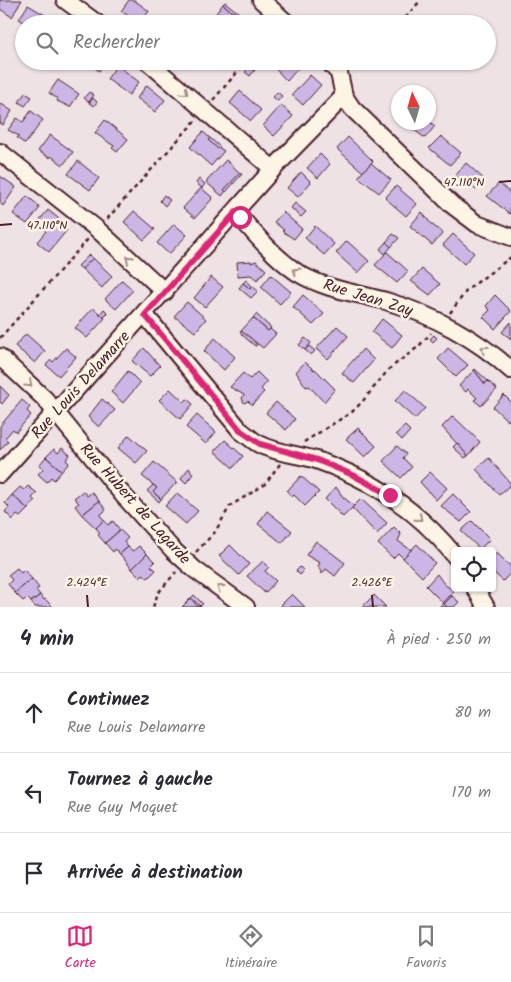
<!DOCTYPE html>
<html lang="fr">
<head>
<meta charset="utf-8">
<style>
	body { margin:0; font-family:Kalam,sans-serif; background:#f7f7f7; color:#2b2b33 }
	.controls { position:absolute; right:15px; bottom:15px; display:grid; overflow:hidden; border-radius:5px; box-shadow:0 1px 4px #0004 }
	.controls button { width:45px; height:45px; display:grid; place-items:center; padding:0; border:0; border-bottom:1px solid #e1e1e2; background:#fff; color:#2b2b33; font:25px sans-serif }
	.compass { position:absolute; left:391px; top:85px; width:45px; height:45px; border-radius:50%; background:#fff; box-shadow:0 1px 4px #0004; rotate:355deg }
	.stop { position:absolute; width:15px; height:15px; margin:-11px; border:4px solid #db2777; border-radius:50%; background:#fff }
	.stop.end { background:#db2777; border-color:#fff; box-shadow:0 1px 5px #0008 }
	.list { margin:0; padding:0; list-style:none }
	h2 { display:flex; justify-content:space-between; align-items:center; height:65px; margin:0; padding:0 20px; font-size:21px }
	h2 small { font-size:16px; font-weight:400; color:#7c7c81 }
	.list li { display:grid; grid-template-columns:32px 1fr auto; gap:15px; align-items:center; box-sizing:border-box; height:80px; padding:0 20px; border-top:1px solid #e1e1e2 }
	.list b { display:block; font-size:19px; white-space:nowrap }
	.list p { margin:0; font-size:16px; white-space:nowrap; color:#7c7c81 }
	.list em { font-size:16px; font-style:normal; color:#7c7c81 }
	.icon { flex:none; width:28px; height:28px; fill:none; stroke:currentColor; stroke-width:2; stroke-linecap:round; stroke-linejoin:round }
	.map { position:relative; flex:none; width:511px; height:607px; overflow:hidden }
	.search { position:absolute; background:#fff; box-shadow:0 1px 4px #0004; left:15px; right:15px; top:15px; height:55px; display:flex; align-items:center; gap:12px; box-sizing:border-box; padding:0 18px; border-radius:28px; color:#7c7c81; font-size:19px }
	.sheet { height:305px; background:#fff }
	nav { display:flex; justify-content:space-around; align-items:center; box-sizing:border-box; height:70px; border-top:1px solid #e1e1e2; background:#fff; font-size:14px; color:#7c7c81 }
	nav a { display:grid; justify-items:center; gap:2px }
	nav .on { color:#db2777 }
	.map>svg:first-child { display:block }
</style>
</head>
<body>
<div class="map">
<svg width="511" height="607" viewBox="0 0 511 607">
	<rect width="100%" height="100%" fill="#eee2e5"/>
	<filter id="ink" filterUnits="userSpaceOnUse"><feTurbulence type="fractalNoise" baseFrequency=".02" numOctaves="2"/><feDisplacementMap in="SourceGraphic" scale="10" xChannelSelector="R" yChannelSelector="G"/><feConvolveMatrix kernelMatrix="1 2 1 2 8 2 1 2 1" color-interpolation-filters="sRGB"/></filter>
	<g filter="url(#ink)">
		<g fill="#ccb6e6" stroke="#4a1f2b">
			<polygon points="0,0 22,0 12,17 0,9"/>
			<polygon points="129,0 134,0 149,11 140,24 121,11"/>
			<polygon points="225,2 235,10 233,13 223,4"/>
			<polygon points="223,4 233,13 235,10 247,19 243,24 224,24 214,16"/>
			<polygon points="28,5 50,18 47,24 27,24 19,19"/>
			<polygon points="154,18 162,24 150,24"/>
			<polygon points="85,61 105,61 99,71"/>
			<polygon points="187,61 202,61 196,68"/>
			<polygon points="254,61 259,65 254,71 249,67"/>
			<polygon points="268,61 292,61 299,67 287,81"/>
			<polygon points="117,65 139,82 129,95 107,79"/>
			<polygon points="249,67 254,71 250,76 245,72"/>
			<polygon points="310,75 321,85 303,105 292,95"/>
			<polygon points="58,80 79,94 70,107 57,101 58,99 49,93"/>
			<polygon points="147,85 165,100 155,112 137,98"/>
			<polygon points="240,91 261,110 251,121 230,103"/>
			<polygon points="89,92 94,95 89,102 84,98"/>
			<polygon points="277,92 282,96 278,101 273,97"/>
			<polygon points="25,93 32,97 25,106 19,102"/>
			<polygon points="93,98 97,102 94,106 89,103"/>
			<polygon points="0,103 12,111 3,125 0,123"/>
			<polygon points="281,105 293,116 274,136 263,126"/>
			<polygon points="31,111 43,120 25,144 17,138 19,136 8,130 17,118 23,122"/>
			<polygon points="105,120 128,139 117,152 112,148 114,146 95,133"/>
			<polygon points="428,121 435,126 425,138 406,124"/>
			<polygon points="203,132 210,138 208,140 224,151 211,166 190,147"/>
			<polygon points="50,135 73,152 63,165 51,156 50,158 38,151"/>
			<polygon points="441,136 461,153 450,165 429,148"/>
			<polygon points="348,137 373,161 363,172 337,149"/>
			<polygon points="210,138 220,147 218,149 208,140"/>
			<polygon points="320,154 330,164 318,178 307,168"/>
			<polygon points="226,160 240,173 222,196 206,182"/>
			<polygon points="78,161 99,178 90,190 68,174"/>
			<polygon points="371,163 391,180 379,193 358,177"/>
			<polygon points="466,163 485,180 476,190 471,186 469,189 456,175"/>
			<polygon points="301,172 311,182 298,197 287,188"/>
			<polygon points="240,173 242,174 226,192 224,190"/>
			<polygon points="0,176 16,187 3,206 0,203"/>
			<polygon points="199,179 205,184 202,188 196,183"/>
			<polygon points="499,183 511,194 510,214 487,196"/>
			<polygon points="396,186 417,204 406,216 385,198"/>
			<polygon points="201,188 213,198 195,218 183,208"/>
			<polygon points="164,195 170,200 165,206 160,201"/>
			<polygon points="27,196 38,205 39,209 27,224 13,214"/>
			<polygon points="295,203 306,212 301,217 291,208"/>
			<polygon points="48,210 63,222 60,225 67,230 49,252 37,242 46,231 37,223"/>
			<polygon points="134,211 155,229 144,240 124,222"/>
			<polygon points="283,212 302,229 294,239 282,231 284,230 274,222"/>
			<polygon points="422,212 431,224 443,233 432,245 410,226"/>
			<polygon points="174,224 187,235 169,254 157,243"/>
			<polygon points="315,226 334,244 324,255 305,238"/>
			<polygon points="393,234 399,238 391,247 386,242"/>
			<polygon points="453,234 474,253 464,264 443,245"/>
			<polygon points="347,241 369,261 358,273 336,253"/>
			<polygon points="386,242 391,247 385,254 380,249"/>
			<polygon points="387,252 408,271 397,283 375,265"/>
			<polygon points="89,255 93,258 82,269 78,266"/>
			<polygon points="93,258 112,276 102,288 82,269"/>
			<polygon points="251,261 251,263 256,261 266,270 257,280 251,275 238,276 237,262"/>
			<polygon points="422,269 440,284 430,295 411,281"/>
			<polygon points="271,275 291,292 280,304 261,287"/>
			<polygon points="211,277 223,287 205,307 194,298"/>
			<polygon points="122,280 133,290 116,309 105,299"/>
			<polygon points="246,280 252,286 250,289 243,283"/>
			<polygon points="243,283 250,289 252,286 258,291 251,298 239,288"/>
			<polygon points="303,295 324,314 313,325 293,307"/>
			<polygon points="495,295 511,311 495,329 483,317 490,310 486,306"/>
			<polygon points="187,302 206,319 195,332 174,316"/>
			<polygon points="93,308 105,318 87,338 75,328"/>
			<polygon points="104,309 108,313 104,317 100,314"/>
			<polygon points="256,314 271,328 268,331 253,318"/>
			<polygon points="253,318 268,331 270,329 276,334 263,348 241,331"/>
			<polygon points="382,319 402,335 392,348 372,332"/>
			<polygon points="511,322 511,339 502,332"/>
			<polygon points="337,326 348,336 328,359 316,349"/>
			<polygon points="241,331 252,339 257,345 255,346 240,333"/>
			<polygon points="26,334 45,351 35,363 15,346"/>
			<polygon points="434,335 437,338 433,342 430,339"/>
			<polygon points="215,338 235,357 224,370 204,351"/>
			<polygon points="305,338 311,343 305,350 299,345"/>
			<polygon points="309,346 315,351 311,355 305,350"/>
			<polygon points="66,348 76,357 59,376 46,365 51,360 53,362"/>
			<polygon points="144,348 160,366 150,376 132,361"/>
			<polygon points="448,348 468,365 456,377 438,359"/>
			<polygon points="363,349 374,360 354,383 342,373"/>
			<polygon points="305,362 314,370 315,369 335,389 324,402 309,386 306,387 296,372"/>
			<polygon points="475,369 488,381 485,384 474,370"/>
			<polygon points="474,370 485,384 488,381 497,389 481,406 474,400 477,398 468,389 466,392 459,386"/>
			<polygon points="128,371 140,383 123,403 111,392"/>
			<polygon points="257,372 267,382 261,389 264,392 252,405 248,401 244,403 242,398 244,395 230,387 243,373 250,379"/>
			<polygon points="0,386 9,395 2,404 0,402"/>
			<polygon points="170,389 184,402 187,399 193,404 180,419 159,400"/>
			<polygon points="405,390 425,408 415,419 395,401"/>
			<polygon points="504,395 511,402 511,417 508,421 493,407"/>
			<polygon points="102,399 115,410 99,427 88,417"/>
			<polygon points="22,400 30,407 27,411 31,415 16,432 13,429 5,438 8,441 0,450 0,426"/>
			<polygon points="276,402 295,419 286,430 266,413"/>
			<polygon points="197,415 216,432 206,444 186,427"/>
			<polygon points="453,416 480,442 468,456 442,427"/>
			<polygon points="405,426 410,431 402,440 396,434"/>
			<polygon points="358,428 376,446 365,457 346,439"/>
			<polygon points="129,435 147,451 136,463 118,448"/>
			<polygon points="225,440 243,456 233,468 214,451"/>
			<polygon points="457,443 468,456 465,458 453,447"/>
			<polygon points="397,446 406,454 403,458 412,467 401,478 383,461"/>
			<polygon points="62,448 70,455 66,460 69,463 62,471 46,457 54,449 58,453"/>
			<polygon points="46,457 62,471 54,480 51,477 47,482 38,474 43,469 39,465"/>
			<polygon points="489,458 511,484 499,495 476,469"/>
			<polygon points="154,462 177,482 161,499 153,492 157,488 142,476"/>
			<polygon points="189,468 193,474 186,483 181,478"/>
			<polygon points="430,472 447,488 436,500 420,482"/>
			<polygon points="301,476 319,492 305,506 294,495 292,497 287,491"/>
			<polygon points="153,485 157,488 153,492 161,499 159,502 147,491"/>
			<polygon points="28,486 37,493 32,498 35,501 28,509 12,495 20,487 24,490"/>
			<polygon points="336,487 343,497 354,506 343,517 325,499"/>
			<polygon points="83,491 87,496 92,492 99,501 82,515 75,506 79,503 74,498"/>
			<polygon points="177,493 198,511 186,524 165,506"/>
			<polygon points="453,494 471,512 461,522 441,506"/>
			<polygon points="12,495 28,509 20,517 17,515 13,520 5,512 9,507 5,503"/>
			<polygon points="361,499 387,523 377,534 352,508"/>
			<polygon points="99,501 106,510 100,515 104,520 96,528 82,515"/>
			<polygon points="267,511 292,531 282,543 258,524"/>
			<polygon points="104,520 108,525 113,521 120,530 105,543 98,535 100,533 96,528"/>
			<polygon points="472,521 490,539 480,549 461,531"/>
			<polygon points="394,527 401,534 398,541 411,550 403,558 398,553 393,558 378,544"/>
			<polygon points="120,530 128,538 124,542 128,547 120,554 115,549 113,552 105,543"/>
			<polygon points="316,541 345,563 335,576 326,569 322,574 318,566 320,563 306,555"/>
			<polygon points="417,544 435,563 422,577 403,558"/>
			<polygon points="230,545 249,564 239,575 219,556"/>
			<polygon points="139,546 147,554 132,569 120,554 128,547 133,551"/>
			<polygon points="497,553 511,567 511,572 503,581 492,571 492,557"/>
			<polygon points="147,554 155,562 151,566 156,570 148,578 143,574 140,577 132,569"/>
			<polygon points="263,561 269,567 265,571 276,581 265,593 247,576"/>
			<polygon points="300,567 304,571 300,575 296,571"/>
			<polygon points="17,568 21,573 24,570 32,579 15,593 8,584 12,580 8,575"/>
			<polygon points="437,574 444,584 454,591 443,603 426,586"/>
			<polygon points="32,579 39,588 36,590 40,595 31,602 27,598 23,601 15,593"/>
			<polygon points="292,594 305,607 284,607 281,605"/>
			<polygon points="40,595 44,600 45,599 53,607 35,607 31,602"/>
			<polygon points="194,595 203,604 200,606 191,598"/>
			<polygon points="374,595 386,607 365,607 363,606"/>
			<polygon points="451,595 452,596 444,604 447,607 439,607"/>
			<polygon points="452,596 459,602 454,607 447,607 444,604"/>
			<polygon points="191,598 197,606 201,607 182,607"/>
		</g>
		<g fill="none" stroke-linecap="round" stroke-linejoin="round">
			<g stroke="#4a1f2b" stroke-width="20">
				<g id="minor">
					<polyline points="65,0 98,24"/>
					<polyline points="261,0 288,24"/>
					<polyline points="147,61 273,169"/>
					<polyline points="328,61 339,73 344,96 352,108 452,205 477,224 511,237"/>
					<polyline points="0,152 97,229 165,292"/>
					<path d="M236,212c18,21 39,46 62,61 28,17 60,20 91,29 44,13 88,37 122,68"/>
					<path d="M145,315l96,116c6,4 12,10 18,13 19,10 40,10 60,17 54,19 100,50 136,95"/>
					<polyline points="0,357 45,399 123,495 173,550 194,569 246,607"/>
					<polyline points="0,474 273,169 344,96"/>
					<polyline points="475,588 486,607"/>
				</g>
			</g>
			<g stroke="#4a1f2b" stroke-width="2.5" stroke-dasharray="4 4" stroke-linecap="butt">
				<polyline points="359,24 360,24"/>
				<polyline points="400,24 421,0"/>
				<polyline points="213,100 247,61"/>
				<polyline points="107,219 195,121"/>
				<polyline points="450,313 467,290 511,257"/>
				<polyline points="0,338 88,239"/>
				<polyline points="304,442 352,412 362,402 389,369 418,347 431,333"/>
				<polyline points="196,552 215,532 230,506 264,485 280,464"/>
				<polyline points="153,607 158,593 176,572"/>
			</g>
			<use href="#minor" stroke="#fcf5e5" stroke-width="16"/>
		</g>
		<defs><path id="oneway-chevron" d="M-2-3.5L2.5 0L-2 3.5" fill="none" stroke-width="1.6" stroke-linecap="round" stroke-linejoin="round" transform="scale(1.25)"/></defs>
		<g stroke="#a38a88">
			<use href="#oneway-chevron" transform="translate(185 92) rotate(41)"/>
			<use href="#oneway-chevron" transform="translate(129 259) rotate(-137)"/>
			<use href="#oneway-chevron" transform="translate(296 271) rotate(-146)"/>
			<use href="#oneway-chevron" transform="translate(484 349) rotate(-144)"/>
			<use href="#oneway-chevron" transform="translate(29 384) rotate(43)"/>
			<use href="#oneway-chevron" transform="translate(419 518) rotate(41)"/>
			<use href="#oneway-chevron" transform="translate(220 588) rotate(-144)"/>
		</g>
	</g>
	<g fill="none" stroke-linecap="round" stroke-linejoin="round" filter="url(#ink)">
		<polyline stroke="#db2777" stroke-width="6" points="240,217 236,212 145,315 241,431 260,444 317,460 353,475 390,495"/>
	</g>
	<path fill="none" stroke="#4a1f2b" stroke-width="2" d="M499,182l12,-1M0,225l12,-1M87,595l1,12M372,595l1,12"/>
	<g text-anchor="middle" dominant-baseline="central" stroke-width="5" stroke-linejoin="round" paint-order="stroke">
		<g font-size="16" fill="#4a1f2b" stroke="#fcf5e5">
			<text transform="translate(368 298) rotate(17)">Rue Jean Zay</text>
			<text transform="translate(81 385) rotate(-48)">Rue Louis Delamarre</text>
			<text transform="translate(135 504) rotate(48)">Rue Hubert de Lagarde</text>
		</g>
	</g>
	<g font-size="12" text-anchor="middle" fill="#4a1f2b" stroke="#fcf5e5" stroke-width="5" stroke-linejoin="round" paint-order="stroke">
		<text x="464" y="186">47.110°N</text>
		<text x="47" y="229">47.110°N</text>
		<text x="87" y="586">2.424°E</text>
		<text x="372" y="586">2.426°E</text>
	</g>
</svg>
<div class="controls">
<button><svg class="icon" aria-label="locate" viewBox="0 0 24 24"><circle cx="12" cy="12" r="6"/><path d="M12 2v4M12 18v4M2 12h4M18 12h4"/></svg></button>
</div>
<svg class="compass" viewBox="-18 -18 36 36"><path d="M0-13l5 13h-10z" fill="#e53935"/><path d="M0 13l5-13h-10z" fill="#7c7c81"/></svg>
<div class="stop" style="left:240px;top:217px"></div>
<div class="stop end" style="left:390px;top:495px"></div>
<div class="search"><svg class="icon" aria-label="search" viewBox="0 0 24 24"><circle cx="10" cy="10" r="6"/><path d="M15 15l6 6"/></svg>Rechercher</div>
</div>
<section class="sheet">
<h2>4 min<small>À pied · 250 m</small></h2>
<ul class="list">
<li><svg class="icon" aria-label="ahead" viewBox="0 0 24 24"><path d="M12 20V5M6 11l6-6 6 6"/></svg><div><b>Continuez</b><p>Rue Louis Delamarre</p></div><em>80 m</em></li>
<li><svg class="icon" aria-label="left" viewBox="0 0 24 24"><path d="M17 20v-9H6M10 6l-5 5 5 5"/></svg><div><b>Tournez à gauche</b><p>Rue Guy Moquet</p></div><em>170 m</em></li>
<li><svg class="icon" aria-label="arrive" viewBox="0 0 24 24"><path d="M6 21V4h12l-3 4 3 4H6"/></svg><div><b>Arrivée à destination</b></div></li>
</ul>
</section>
<nav>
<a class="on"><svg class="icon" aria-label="map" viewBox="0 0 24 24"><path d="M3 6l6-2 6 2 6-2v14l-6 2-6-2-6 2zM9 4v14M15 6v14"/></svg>Carte</a>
<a><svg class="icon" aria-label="directions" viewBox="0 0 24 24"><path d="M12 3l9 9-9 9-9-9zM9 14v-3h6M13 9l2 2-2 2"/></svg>Itinéraire</a>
<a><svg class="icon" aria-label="saved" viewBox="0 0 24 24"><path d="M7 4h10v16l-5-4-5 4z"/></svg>Favoris</a>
</nav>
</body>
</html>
